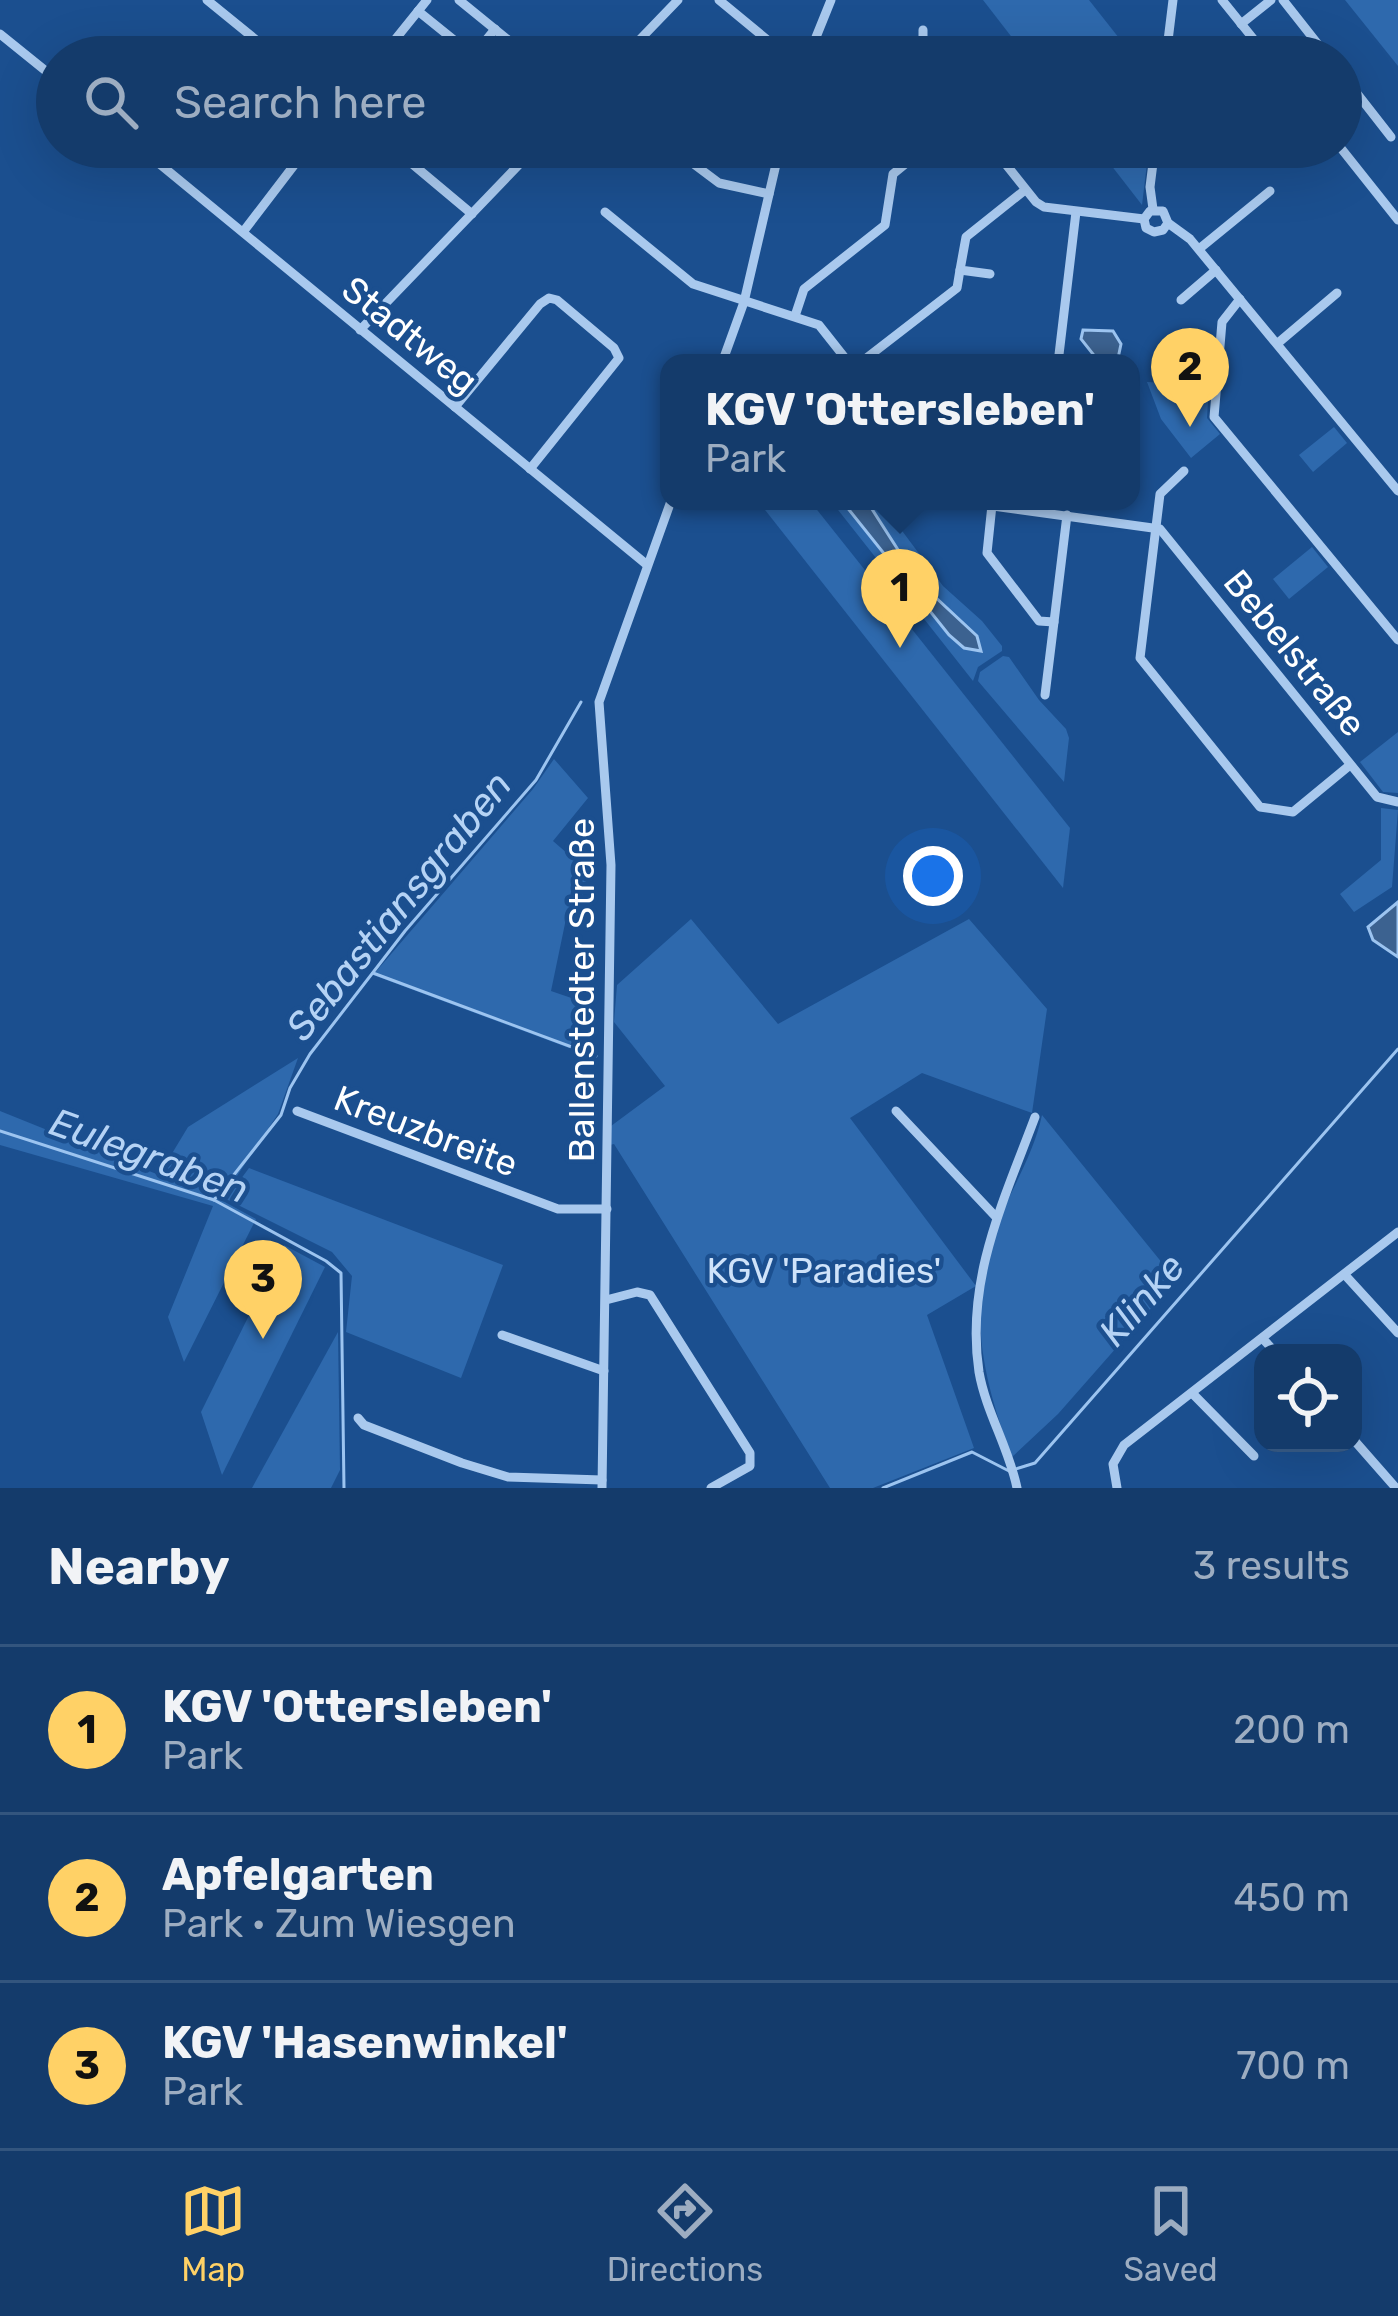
<!DOCTYPE html>
<html lang="en">
<head>
<meta charset="utf-8">
<style>
	body { margin:0; font-family:Rubik,sans-serif; background:#214673; color:#f1f3f6 }
	.controls { position:absolute; right:36px; bottom:36px; display:grid; overflow:hidden; border-radius:24px; box-shadow:0 12px 48px #0002 }
	.controls button { width:108px; height:108px; display:grid; place-items:center; padding:0; border:0; border-bottom:3px solid #33557e; background:#143b6b; color:#f1f3f6; font:60px sans-serif }
	.you { position:absolute; left:933px; top:876px; width:42px; height:42px; margin:-30px; border:9px solid #fff; border-radius:50%; background:#1a73e8; box-shadow:0 0 0 18px #1a73e833 }
	.badge { display:grid; place-items:center; width:78px; height:78px; border-radius:50%; background:#ffd166; color:#111; font-size:39px; font-weight:700 }
	.pin { position:absolute; translate:-50% -99px; filter:drop-shadow(0 3px 6px #0008) }
	.pin::after { content:''; position:absolute; top:63px; width:42px; height:36px; background:inherit; clip-path:polygon(0 0,100% 0,50% 100%) }
	.popup { position:absolute; left:660px; top:354px; width:480px; height:156px; box-sizing:border-box; display:grid; place-content:center; border-radius:24px; background:#143b6b; filter:drop-shadow(0 3px 9px #0005); font-size:39px; white-space:nowrap; color:#9dadc1 }
	.popup b { font-size:45px; color:#f1f3f6 }
	.popup::after { content:''; position:absolute; left:50%; top:100%; margin-left:-24px; border:24px solid transparent; border-top-color:#143b6b }
	.list { margin:0; padding:0; list-style:none }
	h2 { display:flex; justify-content:space-between; align-items:center; height:156px; margin:0; padding:0 48px; font-size:51px }
	h2 small { font-size:39px; font-weight:400; color:#9dadc1 }
	.list li { display:grid; grid-template-columns:78px 1fr auto; gap:36px; align-items:center; box-sizing:border-box; height:168px; padding:0 48px; border-top:3px solid #33557e }
	.list b { display:block; font-size:45px; white-space:nowrap }
	.list p { margin:0; font-size:39px; white-space:nowrap; color:#9dadc1 }
	.list em { font-size:39px; font-style:normal; color:#9dadc1 }
	.icon { flex:none; width:66px; height:66px; fill:none; stroke:currentColor; stroke-width:2; stroke-linecap:round; stroke-linejoin:round }
	.map { position:relative; flex:none; width:1398px; height:1488px; overflow:hidden }
	.search { position:absolute; background:#143b6b; box-shadow:0 12px 48px #0002; left:36px; right:36px; top:36px; height:132px; display:flex; align-items:center; gap:30px; box-sizing:border-box; padding:0 42px; border-radius:66px; color:#9dadc1; font-size:45px }
	.sheet { height:660px; background:#143b6b }
	nav { display:flex; justify-content:space-around; align-items:center; box-sizing:border-box; height:168px; border-top:3px solid #33557e; background:#143b6b; font-size:33px; color:#9dadc1 }
	nav a { display:grid; justify-items:center; gap:6px }
	nav .on { color:#ffd166 }
	.map>svg:first-child { display:block }
</style>
</head>
<body>
<div class="map">
<svg width="1398" height="1488" viewBox="0 0 1398 1488">
	<rect width="100%" height="100%" fill="#1b4f8f"/>
	<g fill="#2e69ad">
		<polygon points="983,0 1089,0 1134,57 1027,57"/>
		<polygon points="1345,0 1398,0 1398,66"/>
		<polygon points="1097,147 1149,147 1142,205"/>
		<polygon points="1147,382 1209,385 1207,418 1220,434 1191,458 1161,419"/>
		<polygon points="1334,427 1347,443 1313,472 1299,455"/>
		<polygon points="758,501 810,501 1070,828 1063,888"/>
		<polygon points="831,501 880,501 943,586 982,621 1002,646 1002,651 978,667 973,681"/>
		<polygon points="1312,547 1328,567 1289,599 1273,579"/>
		<polygon points="1003,656 1009,657 1039,700 1066,729 1069,738 1064,782 978,681 980,672"/>
		<polygon points="1398,732 1398,793 1383,792 1360,762"/>
		<polygon points="554,759 588,798 553,841 591,874 579,904 567,914 551,991 589,1004 569,1048 373,975 533,789"/>
		<polygon points="1381,808 1398,810 1392,887 1354,912 1340,894 1381,860"/>
		<polygon points="691,919 778,1024 969,919 1047,1009 1032,1113 922,1073 850,1118 976,1286 927,1315 974,1448 873,1488 830,1488 614,1144 610,1145 611,1126 665,1086 614,1022 617,985"/>
		<polygon points="298,1058 278,1114 221,1200 256,1219 184,1362 168,1317 213,1206 0,1145 0,1111 159,1175 188,1127"/>
		<path d="M1042,1115l134,165 -118,134 -46,43c-26,-69 -44,-137 -22,-211 13,-46 42,-84 52,-131z"/>
		<polygon points="249,1168 503,1265 461,1378 346,1332 352,1276 332,1252 226,1199"/>
		<polygon points="284,1245 325,1267 222,1475 201,1412"/>
		<polygon points="338,1332 340,1470 331,1488 252,1488"/>
	</g>
	<g fill="#3c6290" stroke="#9cc4f0" stroke-width="3">
		<polygon points="1083,330 1113,331 1121,344 1117,363 1100,363 1081,339"/>
		<polygon points="842,501 865,501 870,506 918,581 977,636 981,651 964,648 949,635"/>
		<polygon points="1398,902 1398,957 1373,940 1368,927"/>
	</g>
	<g fill="none" stroke-linecap="round" stroke-linejoin="round">
		<g stroke="#9cc4f0" stroke-width="3">
			<polyline points="373,973 596,1056"/>
			<polyline points="0,1131 214,1200 326,1261 341,1273 344,1488"/>
			<polyline points="214,1200 281,1115 290,1088 310,1054 405,931 536,780 581,702"/>
			<polyline points="883,1488 972,1452 1009,1471 1035,1463 1398,1049"/>
		</g>
		<g stroke="#a9c9ee" stroke-width="9">
			<polyline points="207,0 277,57"/>
			<polyline points="459,0 529,57"/>
			<polyline points="719,0 788,57"/>
			<polyline points="1222,0 1268,57"/>
			<polyline points="1283,0 1328,57"/>
			<polyline points="418,11 475,57"/>
			<polyline points="1241,24 1271,0"/>
			<polyline points="0,34 57,80"/>
			<polyline points="473,56 495,29"/>
			<polyline points="381,57 427,0"/>
			<polyline points="623,57 678,0"/>
			<polyline points="808,57 831,0"/>
			<polyline points="923,57 923,30"/>
			<polyline points="1166,57 1173,0"/>
			<polyline points="1341,73 1391,137"/>
			<polyline points="139,147 646,564"/>
			<polyline points="392,147 472,214"/>
			<polyline points="671,147 719,183 769,194"/>
			<polyline points="992,147 1036,202 1044,207 1144,219"/>
			<polyline points="1340,147 1398,220"/>
			<polyline points="1153,209 1150,187 1155,147"/>
			<polyline points="605,212 693,284 819,325 849,363"/>
			<polyline points="1168,223 1163,230 1154,232 1146,228 1144,219 1150,211 1163,211 1168,223 1190,239 1398,491"/>
			<polyline points="243,232 308,147"/>
			<polyline points="1199,249 1270,191"/>
			<polyline points="990,274 960,270 966,237 1025,190"/>
			<polyline points="1240,299 1222,322 1214,417 1398,640"/>
			<polyline points="1181,300 1216,270"/>
			<polyline points="795,316 804,289 885,225 893,174 926,147"/>
			<polyline points="360,330 536,147"/>
			<polyline points="1278,343 1337,293"/>
			<polyline points="722,363 744,302 780,147"/>
			<polyline points="860,363 957,288 960,270"/>
			<polyline points="1058,363 1076,212"/>
			<polyline points="455,407 540,304 549,298 557,300 614,348 619,358 530,469"/>
			<polyline points="1184,471 1160,494 1140,658 1260,807 1293,812 1350,765"/>
			<polyline points="956,501 1160,529 1377,797 1398,802"/>
			<polyline points="992,505 987,553 1039,621 1054,622 1067,515"/>
			<polyline points="1045,695 1054,622"/>
			<polyline points="297,1111 558,1209 607,1209"/>
			<polyline points="896,1111 996,1217"/>
			<polyline points="1345,1275 1398,1333"/>
			<polyline points="606,1300 637,1292 650,1295 750,1453 750,1466 711,1488"/>
			<polyline points="502,1335 604,1371"/>
			<polyline points="1263,1339 1276,1353"/>
			<polyline points="1193,1394 1254,1456"/>
			<polyline points="358,1418 364,1425 462,1463 508,1477 602,1480"/>
			<polyline points="1353,1439 1396,1488"/>
			<polyline points="602,1488 611,865 599,702 671,501"/>
			<path d="M1017,1488c-8,-40 -31,-76 -38,-116 -14,-92 25,-172 56,-255"/>
			<polyline points="1117,1488 1113,1464 1124,1445 1398,1232"/>
		</g>
	</g>
	<g text-anchor="middle" dominant-baseline="central" stroke-width="9" stroke-linejoin="round" paint-order="stroke">
		<g font-size="36" fill="#fff" stroke="#1b4f8f">
			<text transform="translate(410 335) rotate(39)">Stadtweg</text>
			<text transform="translate(1295 653) rotate(51)">Bebelstraße</text>
			<text transform="translate(581 990) rotate(-90)">Ballenstedter Straße</text>
			<text transform="translate(426 1131) rotate(21)">Kreuzbreite</text>
		</g>
		<g font-size="36" fill="#cfe3fa" stroke="#1b4f8f">
			<text x="824" y="1270">KGV 'Paradies'</text>
		</g>
		<g font-size="39" font-style="italic" fill="#b5d3f5" stroke="#1b4f8f">
			<text transform="translate(399 906) rotate(-51)">Sebastiansgraben</text>
			<text transform="translate(149 1156) rotate(20)">Eulegraben</text>
			<text transform="translate(1142 1300) rotate(-49)">Klinke</text>
		</g>
	</g>
</svg>
<div class="controls">
<button><svg class="icon" aria-label="locate" viewBox="0 0 24 24"><circle cx="12" cy="12" r="6"/><path d="M12 2v4M12 18v4M2 12h4M18 12h4"/></svg></button>
</div>
<div class="you"></div>
<div class="pin badge" style="left:900px;top:648px">1</div>
<div class="popup"><b>KGV 'Ottersleben'</b>Park</div>
<div class="pin badge" style="left:1190px;top:427px">2</div>
<div class="pin badge" style="left:263px;top:1339px">3</div>
<div class="search"><svg class="icon" aria-label="search" viewBox="0 0 24 24"><circle cx="10" cy="10" r="6"/><path d="M15 15l6 6"/></svg>Search here</div>
</div>
<section class="sheet">
<h2>Nearby<small>3 results</small></h2>
<ul class="list">
<li><span class="badge">1</span><div><b>KGV 'Ottersleben'</b><p>Park</p></div><em>200 m</em></li>
<li><span class="badge">2</span><div><b>Apfelgarten</b><p>Park · Zum Wiesgen</p></div><em>450 m</em></li>
<li><span class="badge">3</span><div><b>KGV 'Hasenwinkel'</b><p>Park</p></div><em>700 m</em></li>
</ul>
</section>
<nav>
<a class="on"><svg class="icon" aria-label="map" viewBox="0 0 24 24"><path d="M3 6l6-2 6 2 6-2v14l-6 2-6-2-6 2zM9 4v14M15 6v14"/></svg>Map</a>
<a><svg class="icon" aria-label="directions" viewBox="0 0 24 24"><path d="M12 3l9 9-9 9-9-9zM9 14v-3h6M13 9l2 2-2 2"/></svg>Directions</a>
<a><svg class="icon" aria-label="saved" viewBox="0 0 24 24"><path d="M7 4h10v16l-5-4-5 4z"/></svg>Saved</a>
</nav>
</body>
</html>
